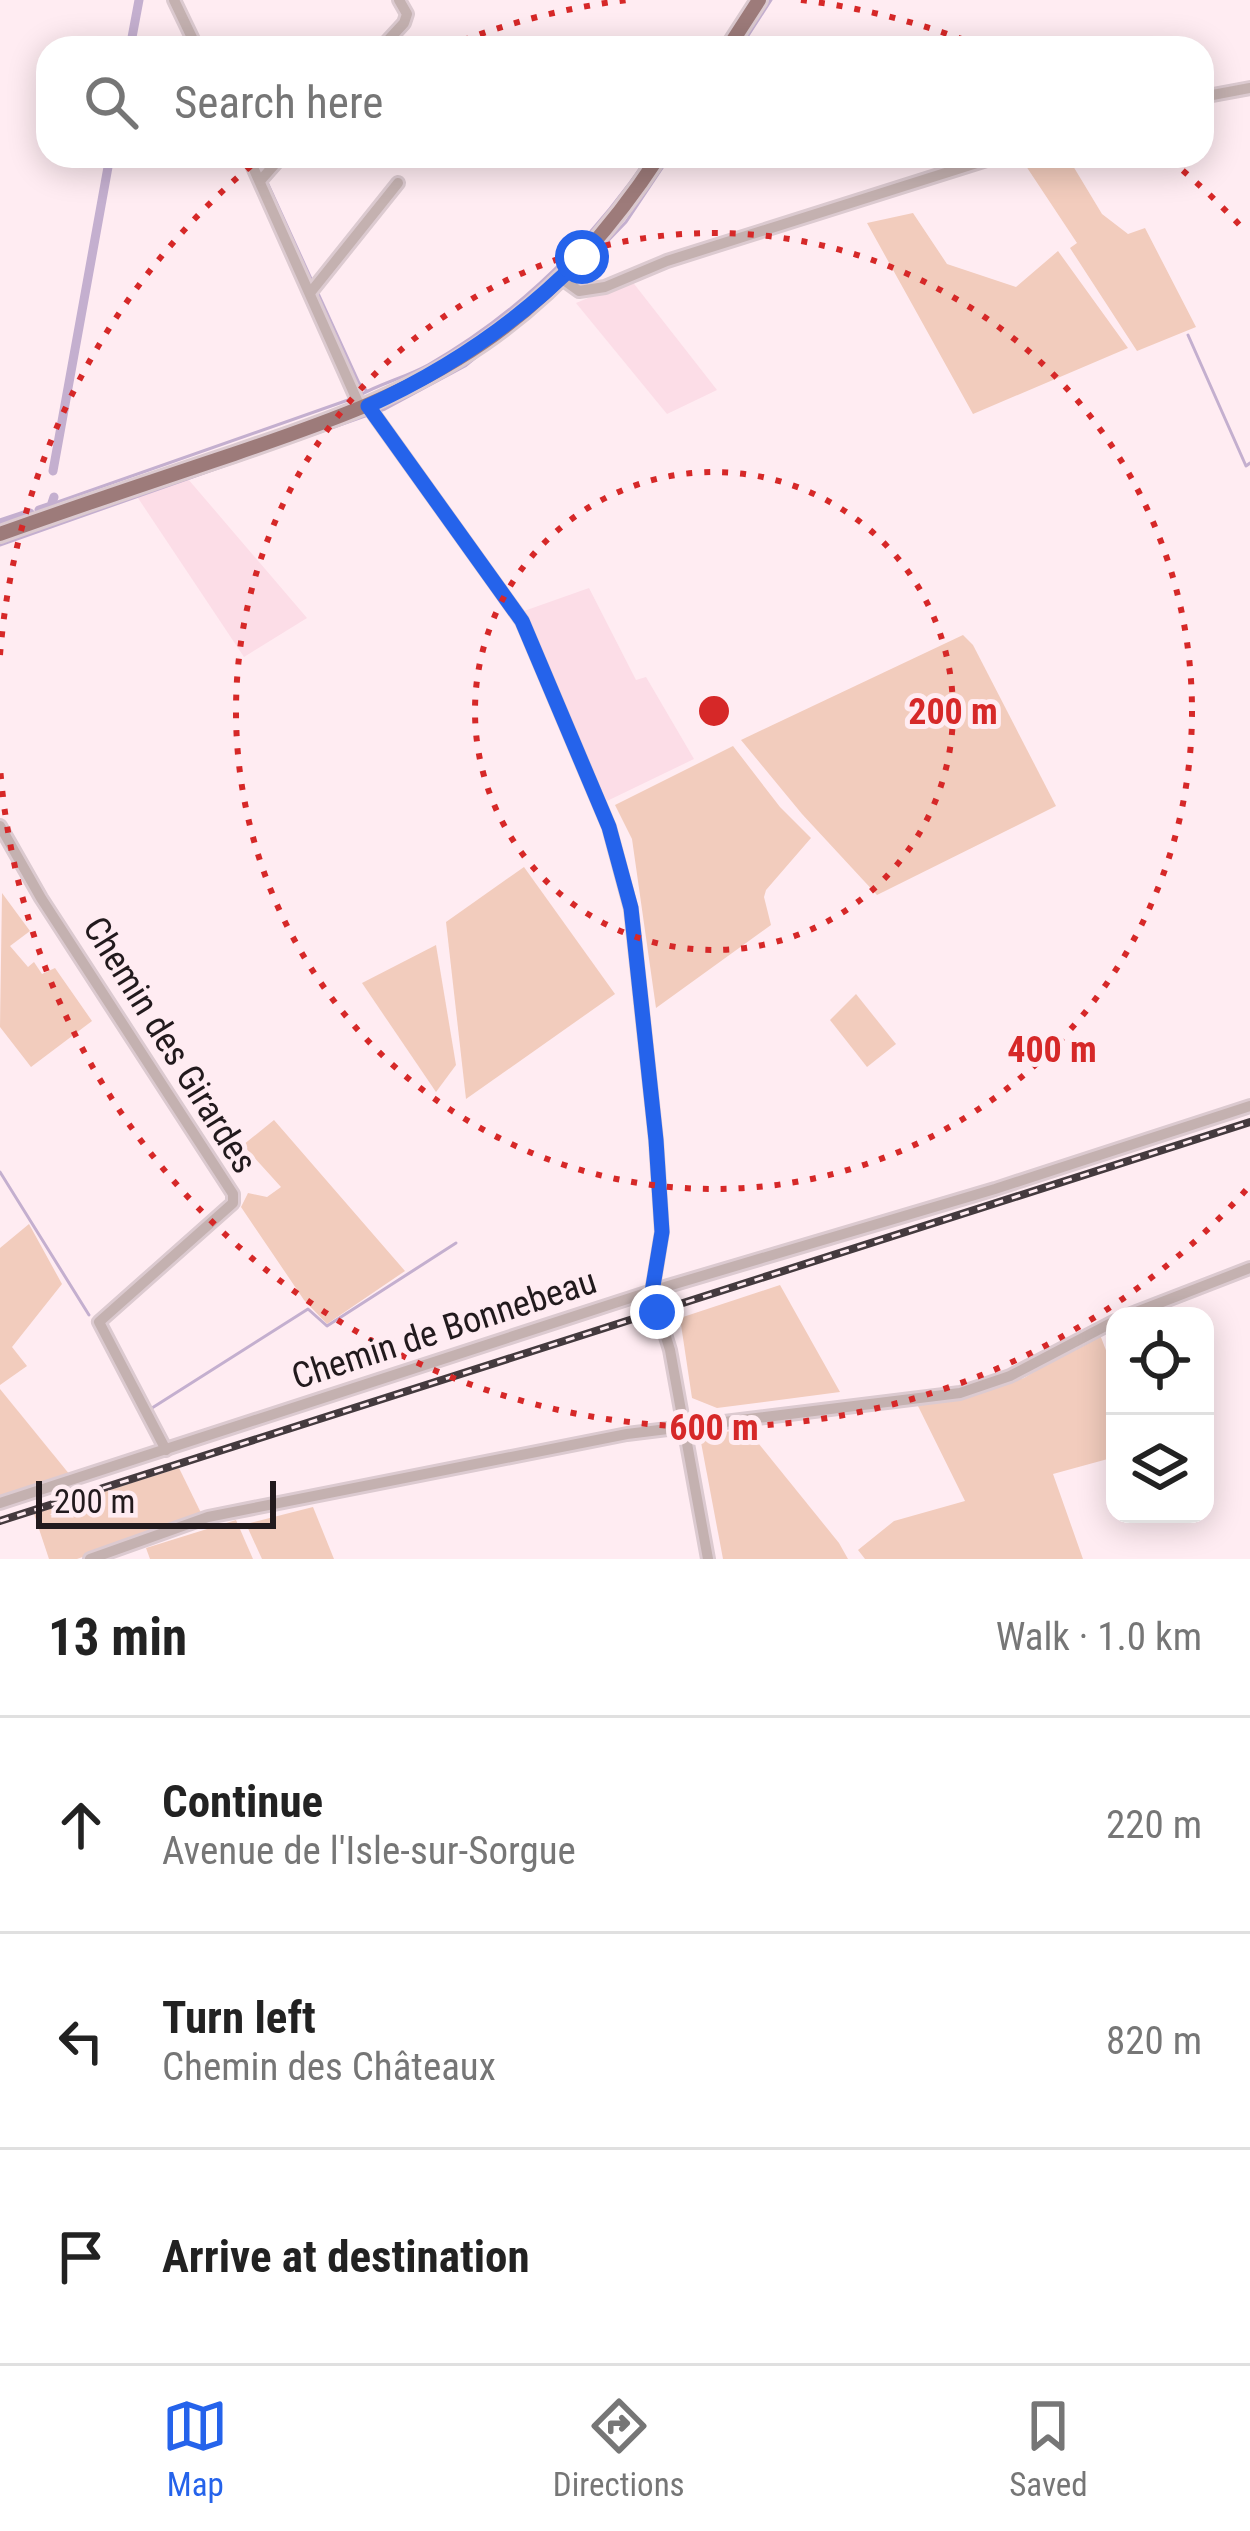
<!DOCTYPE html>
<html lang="en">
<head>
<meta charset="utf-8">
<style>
	body { margin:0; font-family:"Roboto Condensed",sans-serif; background:#f6f6f6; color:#222 }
	.controls { position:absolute; right:36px; bottom:36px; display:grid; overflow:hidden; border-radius:24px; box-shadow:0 6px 30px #0003 }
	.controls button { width:108px; height:108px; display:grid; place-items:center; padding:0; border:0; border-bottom:3px solid #e0e0e0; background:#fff; color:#222; font:60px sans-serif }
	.scale { position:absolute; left:36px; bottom:30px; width:240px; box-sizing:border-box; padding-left:12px; border:6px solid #221a1d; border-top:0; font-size:33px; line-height:42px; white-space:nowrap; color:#221a1d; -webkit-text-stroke:9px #ffecf2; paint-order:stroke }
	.stop { position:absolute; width:36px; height:36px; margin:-27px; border:9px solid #2563eb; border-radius:50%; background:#fff }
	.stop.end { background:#2563eb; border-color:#fff; box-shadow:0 3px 12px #0008 }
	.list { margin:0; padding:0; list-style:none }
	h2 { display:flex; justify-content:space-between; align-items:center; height:156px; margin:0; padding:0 48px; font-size:51px }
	h2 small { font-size:39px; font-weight:400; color:#767676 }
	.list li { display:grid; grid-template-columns:78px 1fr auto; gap:36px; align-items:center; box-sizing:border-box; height:216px; padding:0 48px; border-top:3px solid #e0e0e0 }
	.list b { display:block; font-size:45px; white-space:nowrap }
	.list p { margin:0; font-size:39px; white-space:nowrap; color:#767676 }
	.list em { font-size:39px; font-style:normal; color:#767676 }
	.icon { flex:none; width:66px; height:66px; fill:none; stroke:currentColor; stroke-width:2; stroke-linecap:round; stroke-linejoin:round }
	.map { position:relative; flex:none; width:1250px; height:1559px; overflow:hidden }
	.search { position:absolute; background:#fff; box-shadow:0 6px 30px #0003; left:36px; right:36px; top:36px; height:132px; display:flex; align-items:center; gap:30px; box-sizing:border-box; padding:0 42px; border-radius:36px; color:#767676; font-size:45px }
	.sheet { height:804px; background:#fff }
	nav { display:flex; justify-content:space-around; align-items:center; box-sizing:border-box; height:168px; border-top:3px solid #e0e0e0; background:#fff; font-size:33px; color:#767676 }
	nav a { display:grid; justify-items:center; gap:6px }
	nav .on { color:#2563eb }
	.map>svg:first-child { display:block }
</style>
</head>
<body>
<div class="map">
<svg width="1250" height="1559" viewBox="0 0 1250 1559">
	<rect width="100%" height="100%" fill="#ffecf2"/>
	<g fill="#fcdde7">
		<polygon points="631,280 717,390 667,414 576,303"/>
		<polygon points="188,479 307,618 244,657 136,495"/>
		<polygon points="589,588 636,680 646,677 694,759 607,801 524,611"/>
	</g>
	<g fill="#f2ccbd">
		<polygon points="1056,156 1067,156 1102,214 1128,234 1145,228 1196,327 1137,351 1070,248 1077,243 1026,166"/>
		<polygon points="913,213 947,264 1016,287 1058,251 1128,348 973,414 867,223"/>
		<polygon points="963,635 973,645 1056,806 877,895 802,814 741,740"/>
		<polygon points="733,746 780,807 811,838 766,890 764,897 771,925 656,1008 632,839 615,805"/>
		<polygon points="524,867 615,994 466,1099 446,922"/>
		<polygon points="2,893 30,931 10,946 28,967 34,962 42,974 55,968 92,1021 31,1067 0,1027"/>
		<polygon points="436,945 456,1065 436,1092 362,983"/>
		<polygon points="856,994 896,1044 867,1067 830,1020"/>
		<polygon points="274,1120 405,1271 327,1324 304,1300 241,1207 248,1193 267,1197 281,1187 243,1145"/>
		<polygon points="29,1224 62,1284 12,1347 27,1366 0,1385 0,1248"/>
		<polygon points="780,1285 840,1392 717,1408 692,1398 680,1318"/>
		<polygon points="1099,1332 1115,1374 1115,1457 1053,1474 1083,1559 865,1559 858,1550 894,1521 965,1501 917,1404 1024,1378"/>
		<polygon points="0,1389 70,1475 0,1500"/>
		<polygon points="746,1428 839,1543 848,1559 723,1559 700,1437"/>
		<polygon points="179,1468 202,1515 77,1559 49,1559 34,1514"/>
		<polygon points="313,1507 334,1559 262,1559 246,1524"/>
		<polygon points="236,1520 253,1559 150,1559 146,1548"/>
	</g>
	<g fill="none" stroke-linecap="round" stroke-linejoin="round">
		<g stroke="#c4afcf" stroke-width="3">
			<polyline points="720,48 750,0"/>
			<polyline points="740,48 771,0"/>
			<polyline points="1202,103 1241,95"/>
			<polyline points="267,182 313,283"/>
			<polyline points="572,278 626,222 670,156"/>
			<polyline points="317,291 359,383 366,390"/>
			<polyline points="1188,335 1246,466 1250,463"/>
			<path d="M360,395c22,-12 46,-18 68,-30 91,-52 162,-122 221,-209"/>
			<polyline points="52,504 351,399"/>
			<polyline points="0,545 385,409 465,366 486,349"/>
			<polyline points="0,1172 89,1315"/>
			<polyline points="152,1408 308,1309 327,1326 456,1243"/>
		</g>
		<g stroke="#c4afcf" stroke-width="9">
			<polyline points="130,48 139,0"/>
			<polyline points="53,471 110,156"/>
			<polyline points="39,510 51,506 54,497"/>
			<polyline points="0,523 30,513"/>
		</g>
		<g stroke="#dccad0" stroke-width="16">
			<g id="minor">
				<polyline points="174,0 197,48"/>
				<polyline points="381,48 404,23 407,14 399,0"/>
				<polyline points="1202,97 1250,88"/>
				<polyline points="248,156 361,409"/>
				<polyline points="260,181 282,156"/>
				<polyline points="561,278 579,291 605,287 667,261 999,156"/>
				<polyline points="310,293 398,183"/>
				<polyline points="368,406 522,621 609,827 631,909 656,1140 662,1232 652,1292 670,1350 708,1559"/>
				<polyline points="0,826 41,898 233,1194 233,1203 99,1322 166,1450"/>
				<polyline points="1126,1316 1250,1268"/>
				<polyline points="0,1503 658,1289 995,1189 1250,1106"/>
				<polyline points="90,1559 208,1517 627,1434 960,1393 1010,1376 1115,1321"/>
			</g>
		</g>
		<g stroke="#dccad0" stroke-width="20">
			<g id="major">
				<polyline points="728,48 759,0"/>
				<path d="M0,534c78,-28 156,-54 234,-80 88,-30 173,-59 250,-112 71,-49 128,-114 175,-186"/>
			</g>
		</g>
		<use href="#minor" stroke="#c4b1b0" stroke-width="10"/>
		<use href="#major" stroke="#9d7b7a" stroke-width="14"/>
		<g stroke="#443a3e" stroke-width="8">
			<polyline id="rail" points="0,1521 1250,1122"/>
		</g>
		<use href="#rail" stroke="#ffecf2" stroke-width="3" stroke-dasharray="9" stroke-linecap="butt"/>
	</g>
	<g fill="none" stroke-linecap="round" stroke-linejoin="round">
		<path stroke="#2563eb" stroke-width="15" d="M582,257c-62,64 -133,112 -214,149l154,215 87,206 22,81 25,232 6,92 -10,60 5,20"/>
	</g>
	<g fill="none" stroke="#d62828" stroke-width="6" stroke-dasharray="6 12">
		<circle cx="714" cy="711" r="239"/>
		<circle cx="714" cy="711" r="478"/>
		<path d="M1246 1190A716 716 0 0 1 0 767M0 655A716 716 0 0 1 259 159M446 47A716 716 0 0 1 627 0M801 0A716 716 0 0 1 982 47M1169 159A716 716 0 0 1 1246 232"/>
	</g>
	<g text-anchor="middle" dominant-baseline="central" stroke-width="10" stroke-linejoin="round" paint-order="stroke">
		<g font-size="36" fill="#221a1d" stroke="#ffecf2">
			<text transform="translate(170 1045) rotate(58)">Chemin des Girardes</text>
			<text transform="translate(444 1329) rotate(-18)">Chemin de Bonnebeau</text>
		</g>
	</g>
	<circle cx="714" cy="711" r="18" fill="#d62828" stroke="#ffecf2" stroke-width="6"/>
	<g font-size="36" text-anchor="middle" font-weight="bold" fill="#d62828" stroke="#ffecf2" stroke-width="10" stroke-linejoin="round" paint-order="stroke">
		<text x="953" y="724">200 m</text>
		<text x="1052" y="1062">400 m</text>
		<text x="714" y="1440">600 m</text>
	</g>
</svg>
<div class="controls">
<button><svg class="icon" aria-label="locate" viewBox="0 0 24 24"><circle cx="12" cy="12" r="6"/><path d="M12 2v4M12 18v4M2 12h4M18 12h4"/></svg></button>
<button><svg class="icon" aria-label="layers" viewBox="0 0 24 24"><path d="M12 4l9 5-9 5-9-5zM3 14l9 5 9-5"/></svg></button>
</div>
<div class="scale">200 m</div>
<div class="stop" style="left:582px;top:257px"></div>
<div class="stop end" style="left:657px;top:1312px"></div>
<div class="search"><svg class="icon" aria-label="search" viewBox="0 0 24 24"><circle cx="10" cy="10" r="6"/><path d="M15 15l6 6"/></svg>Search here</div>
</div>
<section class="sheet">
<h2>13 min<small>Walk · 1.0 km</small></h2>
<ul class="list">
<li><svg class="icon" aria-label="ahead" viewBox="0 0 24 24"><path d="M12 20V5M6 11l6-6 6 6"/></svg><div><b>Continue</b><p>Avenue de l'Isle-sur-Sorgue</p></div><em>220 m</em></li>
<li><svg class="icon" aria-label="left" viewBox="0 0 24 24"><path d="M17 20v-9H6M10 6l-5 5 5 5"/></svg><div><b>Turn left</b><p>Chemin des Châteaux</p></div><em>820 m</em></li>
<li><svg class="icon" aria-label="arrive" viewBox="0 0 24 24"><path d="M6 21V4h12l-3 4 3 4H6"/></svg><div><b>Arrive at destination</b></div></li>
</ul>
</section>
<nav>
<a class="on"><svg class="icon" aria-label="map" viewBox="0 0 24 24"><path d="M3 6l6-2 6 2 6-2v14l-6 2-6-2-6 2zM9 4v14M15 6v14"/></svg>Map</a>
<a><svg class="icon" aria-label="directions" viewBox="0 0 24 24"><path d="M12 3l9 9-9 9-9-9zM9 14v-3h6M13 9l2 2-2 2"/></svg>Directions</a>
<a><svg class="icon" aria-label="saved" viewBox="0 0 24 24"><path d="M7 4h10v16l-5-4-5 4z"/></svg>Saved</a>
</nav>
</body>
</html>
